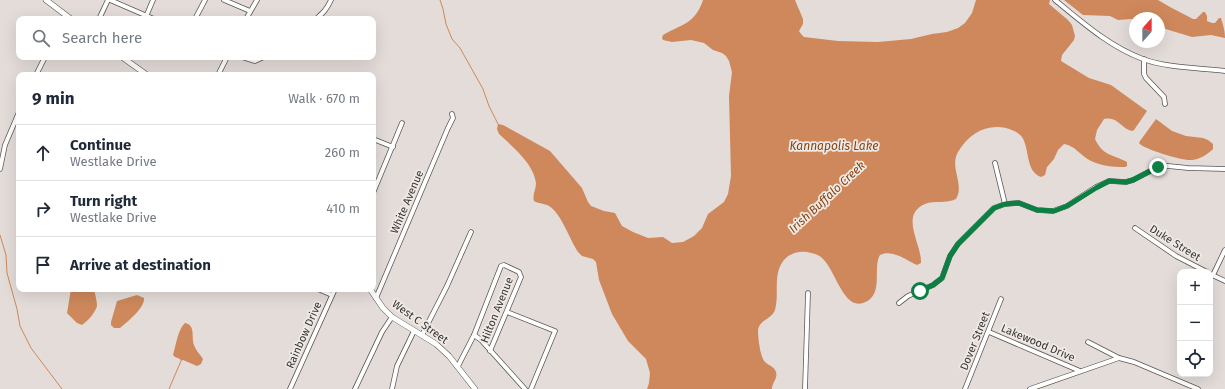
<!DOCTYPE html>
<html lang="en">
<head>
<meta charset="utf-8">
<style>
	body { margin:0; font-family:"Fira Sans",sans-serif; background:#f2f2f3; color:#1f2937 }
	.controls { position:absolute; right:12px; bottom:12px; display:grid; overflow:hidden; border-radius:8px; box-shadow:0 4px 16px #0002 }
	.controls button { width:36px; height:36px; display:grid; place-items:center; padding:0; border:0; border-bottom:1px solid #e0e1e3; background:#fff; color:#1f2937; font:20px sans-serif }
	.compass { position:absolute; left:1129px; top:12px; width:36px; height:36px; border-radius:50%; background:#fff; box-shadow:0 4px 16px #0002; rotate:21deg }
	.stop { position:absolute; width:12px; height:12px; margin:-9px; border:3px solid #0b8043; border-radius:50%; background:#fff }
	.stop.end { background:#0b8043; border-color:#fff; box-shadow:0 1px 4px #0008 }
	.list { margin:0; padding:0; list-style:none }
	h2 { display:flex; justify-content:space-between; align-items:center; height:52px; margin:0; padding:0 16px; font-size:17px }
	h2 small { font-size:13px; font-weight:400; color:#747a83 }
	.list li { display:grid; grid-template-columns:26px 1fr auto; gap:12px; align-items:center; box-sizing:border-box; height:56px; padding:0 16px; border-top:1px solid #e0e1e3 }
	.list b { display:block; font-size:15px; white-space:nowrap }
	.list p { margin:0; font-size:13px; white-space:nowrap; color:#747a83 }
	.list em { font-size:13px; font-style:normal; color:#747a83 }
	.icon { flex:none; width:22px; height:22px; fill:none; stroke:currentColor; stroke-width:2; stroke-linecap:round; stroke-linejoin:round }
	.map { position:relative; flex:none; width:1225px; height:389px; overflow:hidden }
	.search { position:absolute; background:#fff; box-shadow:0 4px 16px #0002; left:16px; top:16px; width:360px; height:44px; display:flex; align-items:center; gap:10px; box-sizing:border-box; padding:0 14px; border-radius:8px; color:#747a83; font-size:15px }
	.panel { position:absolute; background:#fff; box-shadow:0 4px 16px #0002; left:16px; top:72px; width:360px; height:220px; border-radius:8px }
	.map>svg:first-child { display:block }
</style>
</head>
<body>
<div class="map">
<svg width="1225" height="389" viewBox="0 0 1225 389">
	<rect width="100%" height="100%" fill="#e3dcd9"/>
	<g fill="#ce885b">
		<path d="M703,0h92l8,19v5l-4,7 2,3 3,3 34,4 40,1 33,-3 21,-5 15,-2 11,-4 7,-5 7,-10 4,-13h74l-1,4 19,16 4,5 3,11 -1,4 -12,15 -1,6 28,17 22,7 36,26 -13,19 -2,1c-12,-3 -14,-15 -28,-12l-7,11 -2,9c8,17 17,15 32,23v4l-2,1c-14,0 -27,-1 -39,-9 -7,-5 -13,-13 -22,-14l-6,6 -4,9 -7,8 -2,8 -4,2c-16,-6 -11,-28 -19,-40 -4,-5 -10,-7 -16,-9 -21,-4 -37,6 -48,24 -9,16 7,32 -2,47 -10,5 -21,1 -31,5 -26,11 -3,40 -4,59l-4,2c-11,-5 -25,-16 -37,-10 -8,13 5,41 -17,48 -20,7 -28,-35 -42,-46 -4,-3 -9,-4 -14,-5 -7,-1 -15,1 -20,5 -16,14 -7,36 -12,53 -3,9 -16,10 -17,20 0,7 2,27 7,32 4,4 9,4 11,10 2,7 -4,10 -4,17h-125l2,-6 1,-10 -4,-14 -18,-18 -16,-27 -13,-34 -3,-18 -3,-3 -11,-3 -4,-4c-8,-12 -17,-39 -29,-46 -5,-3 -10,-2 -15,-5 -2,-6 2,-11 2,-18 -2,-19 -24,-37 -37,-49l-2,-5 1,-5 5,1 47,26 32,37 6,14 3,4 13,5 11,2 7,13 11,6 15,6 15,-1 9,6 11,-1 11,-6 8,-8 6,-14 16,-12 4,-8 3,-18 -2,-80 3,-24 -3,-11 -3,-5 -4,-3 -9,-3 -9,-7 -13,-3 -19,2 -9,-2 -1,-2 1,-3c19,-11 32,-11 40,-35z"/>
		<path d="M1064,0h94l12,7 23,12h3l7,-7h2l2,4v5l5,2h3l4,-5h2c2,7 4,12 4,20l-14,-3 -19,2 -33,-10v-9h-24v2l-4,-1 -13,1 -8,-4 -27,-1z"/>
		<path d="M1156,119l16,12 14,5 17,2 5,2 5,4v5c-5,5 -14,11 -22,11 -8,1 -48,-11 -52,-17l1,-2z"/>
		<path d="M71,289h23c1,5 3,12 3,17 -2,7 -9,15 -15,19l-5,-2 -10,-10z"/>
		<path d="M137,295l7,3c1,10 -17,24 -24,30h-6l-3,-3v-3l6,-21z"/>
		<path d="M185,323c11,2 6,14 9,22 2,6 6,9 9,14l-2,5 -4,2 -14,-6 -2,1 -1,-2 -5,-2 -2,-2c3,-10 5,-26 12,-32z"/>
	</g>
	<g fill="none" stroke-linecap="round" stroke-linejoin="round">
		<g stroke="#ce885b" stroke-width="1">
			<polyline points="440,0 443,9 446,24 452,39 460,48 483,89 489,106 498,124"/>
			<polyline points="0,235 6,255 7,273 17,309 20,326 31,348 62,389"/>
			<polyline points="169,389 181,361"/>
		</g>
		<g stroke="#5b5652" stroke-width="5.5">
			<g id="minor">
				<polyline points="110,0 154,19"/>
				<polyline points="224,0 250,11"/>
				<path d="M1055,0c27,22 55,47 88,59 24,9 57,9 82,12"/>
				<polyline points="99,19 108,0"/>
				<polyline points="145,19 153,0"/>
				<polyline points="195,19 205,0"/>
				<polyline points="246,19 257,0"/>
				<path d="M316,19c7,-6 11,-10 15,-19"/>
				<polyline points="242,57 255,61 264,57"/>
				<polyline points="1144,59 1144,74 1146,78 1164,97 1165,104"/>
				<polyline points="36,75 45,57"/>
				<polyline points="218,75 227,57"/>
				<polyline points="373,139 393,147"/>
				<polyline points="995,163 1005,204"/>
				<polyline points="0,169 5,145 19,112"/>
				<polyline points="373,193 402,123"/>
				<polyline points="1135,228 1176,256 1207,272"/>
				<polyline points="1210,274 1225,281"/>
				<polyline points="1213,275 1225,250"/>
				<polyline points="318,289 332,295"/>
				<polyline points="376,298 448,128 453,118 452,114"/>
				<polyline points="899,303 908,296 933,285 942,278 950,256 958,244 994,208 1005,204 1019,203 1037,210 1053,211 1067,206 1096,187 1109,181 1126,182 1133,180 1158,167 1168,166 1188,168 1225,169"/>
				<polyline points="507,312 555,331 531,389"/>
				<polyline points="989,332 1080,371"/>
				<polyline points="422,335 447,286 471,232"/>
				<polyline points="474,335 481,340 525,389"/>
				<polyline points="1088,342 1119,358"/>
				<polyline points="458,366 474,335 501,266 504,265 519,272 521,277 490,351"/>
				<polyline points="290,389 335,289"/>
				<polyline points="355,389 382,332 392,317"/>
				<polyline points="392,389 397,366 414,331"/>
				<polyline points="805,389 808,293"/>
				<polyline points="965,389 1001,299"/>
				<polyline points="1030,389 1119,358 1134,362 1198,389"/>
			</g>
		</g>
		<g stroke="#5b5652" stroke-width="6">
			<g id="major">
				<polyline points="46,0 71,19"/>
				<polyline points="122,57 147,75"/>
				<polyline points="370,289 383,308 392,317 436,344 449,356 475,389"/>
			</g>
		</g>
		<use href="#minor" stroke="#fff" stroke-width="4"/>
		<use href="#major" stroke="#fff" stroke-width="5"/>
	</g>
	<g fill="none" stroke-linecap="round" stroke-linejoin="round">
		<polyline stroke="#0b8043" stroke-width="5" points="920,291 933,285 942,278 950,256 958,244 994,208 1005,204 1019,203 1037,210 1054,211 1067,206 1096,188 1109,181 1126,182 1133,180 1158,167"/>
	</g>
	<g text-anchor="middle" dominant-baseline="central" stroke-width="3.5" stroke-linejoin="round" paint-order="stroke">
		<g font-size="11" fill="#373533" stroke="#f0eae6">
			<text transform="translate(407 202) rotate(-67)">White Avenue</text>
			<text transform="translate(1175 243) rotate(32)">Duke Street</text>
			<text transform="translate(497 310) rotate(-68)">Hilton Avenue</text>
			<text transform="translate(420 322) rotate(36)">West C Street</text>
			<text transform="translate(304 335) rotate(-66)">Rainbow Drive</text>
			<text transform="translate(975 341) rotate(-68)">Dover Street</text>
			<text transform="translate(1038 343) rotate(23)">Lakewood Drive</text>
		</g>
		<g font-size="12" font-style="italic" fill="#854311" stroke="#f0eae6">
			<text x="834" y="146">Kannapolis Lake</text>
			<text transform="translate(827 197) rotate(-43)">Irish Buffalo Creek</text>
		</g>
	</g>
</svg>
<div class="controls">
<button>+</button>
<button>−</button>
<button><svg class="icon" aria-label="locate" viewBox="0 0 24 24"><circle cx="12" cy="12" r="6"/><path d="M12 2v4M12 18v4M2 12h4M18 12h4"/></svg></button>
</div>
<svg class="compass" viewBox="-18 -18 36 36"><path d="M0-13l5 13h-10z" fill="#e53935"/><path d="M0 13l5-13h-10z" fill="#747a83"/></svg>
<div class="stop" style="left:920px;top:291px"></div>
<div class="stop end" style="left:1158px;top:167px"></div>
<div class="search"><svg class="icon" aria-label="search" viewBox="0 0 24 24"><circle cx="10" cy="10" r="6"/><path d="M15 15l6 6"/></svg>Search here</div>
<section class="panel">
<h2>9 min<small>Walk · 670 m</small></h2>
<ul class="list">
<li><svg class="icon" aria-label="ahead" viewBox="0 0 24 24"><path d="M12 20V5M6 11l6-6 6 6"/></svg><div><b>Continue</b><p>Westlake Drive</p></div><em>260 m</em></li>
<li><svg class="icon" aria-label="right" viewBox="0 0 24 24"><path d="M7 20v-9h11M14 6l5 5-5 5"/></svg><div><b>Turn right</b><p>Westlake Drive</p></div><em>410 m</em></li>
<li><svg class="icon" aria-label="arrive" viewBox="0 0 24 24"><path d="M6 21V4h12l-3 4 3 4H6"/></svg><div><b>Arrive at destination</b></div></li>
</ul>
</section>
</div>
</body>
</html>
